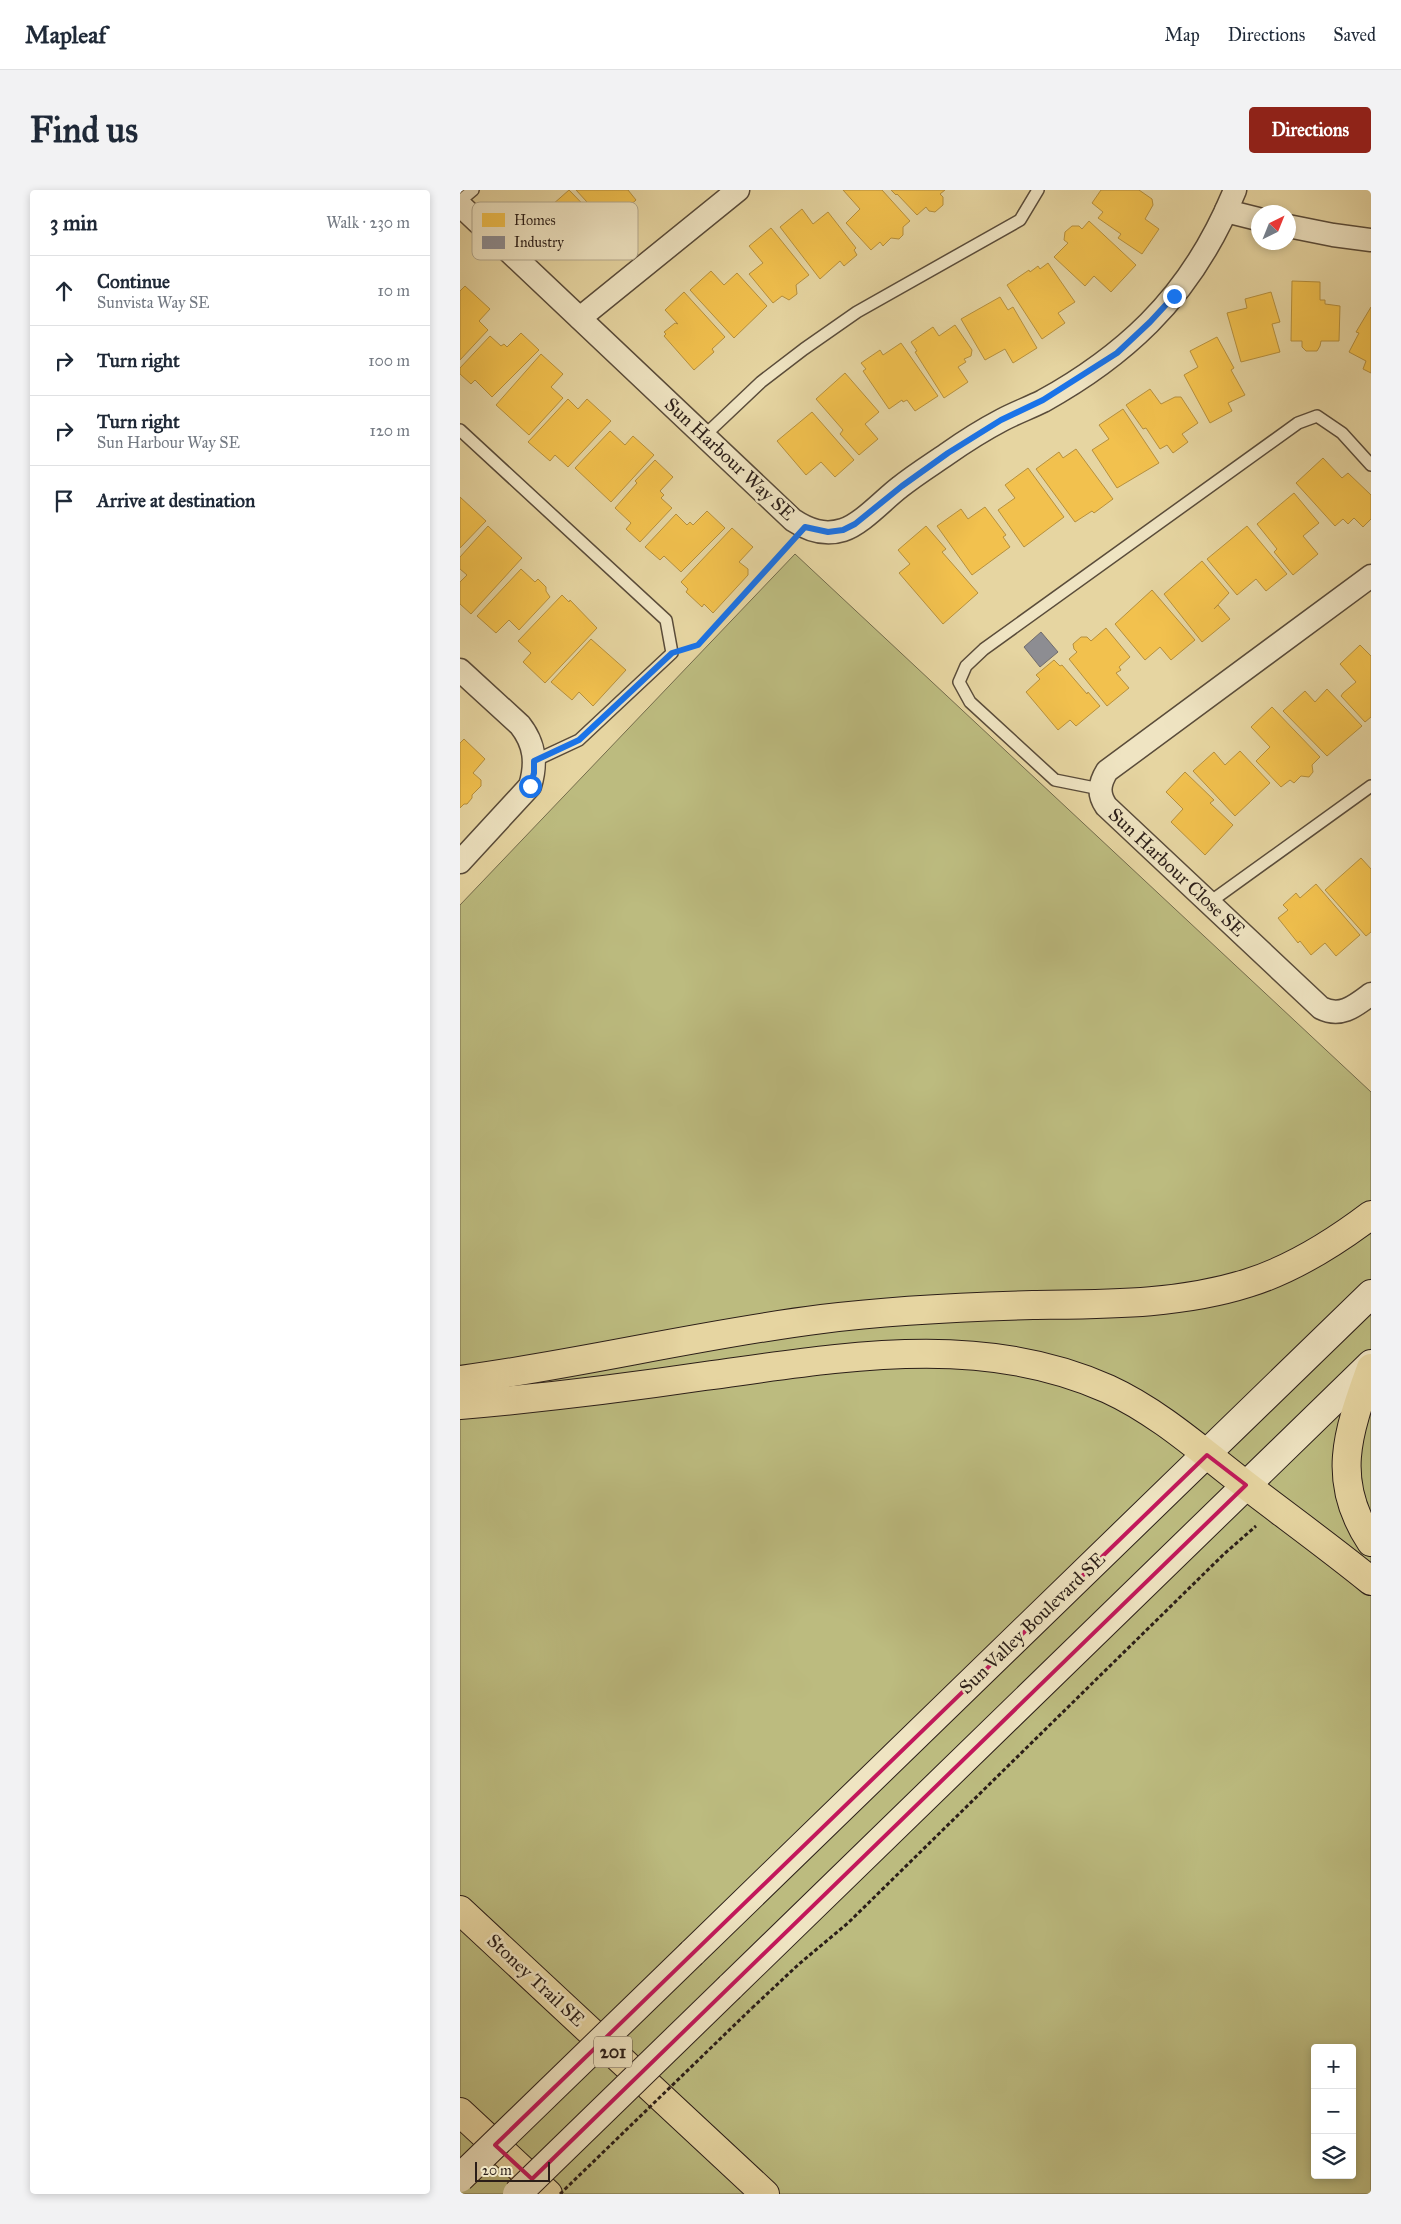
<!DOCTYPE html>
<html lang="en">
<head>
<meta charset="utf-8">
<style>
	body { margin:0; font-family:"IM FELL Great Primer",serif; background:#f2f2f3; color:#1f2937 }
	.controls { position:absolute; right:15px; bottom:15px; display:grid; overflow:hidden; border-radius:5px; box-shadow:0 2px 8px #0003 }
	.controls button { width:45px; height:45px; display:grid; place-items:center; padding:0; border:0; border-bottom:1px solid #e0e1e3; background:#fff; color:#1f2937; font:25px sans-serif }
	.compass { position:absolute; left:791px; top:15px; width:45px; height:45px; border-radius:50%; background:#fff; box-shadow:0 2px 8px #0003; rotate:43deg }
	.scale { position:absolute; left:15px; bottom:12px; width:75px; box-sizing:border-box; padding-left:5px; border:2px solid #2b1e18; border-top:0; font-size:14px; line-height:18px; white-space:nowrap; color:#2b1e18; -webkit-text-stroke:4px #efe4c2; paint-order:stroke }
	.stop { position:absolute; width:15px; height:15px; margin:-11px; border:4px solid #1a73e8; border-radius:50%; background:#fff }
	.stop.end { background:#1a73e8; border-color:#fff; box-shadow:0 1px 5px #0008 }
	.list { margin:0; padding:0; list-style:none }
	h2 { display:flex; justify-content:space-between; align-items:center; height:65px; margin:0; padding:0 20px; font-size:21px }
	h2 small { font-size:16px; font-weight:400; color:#747a83 }
	.list li { display:grid; grid-template-columns:32px 1fr auto; gap:15px; align-items:center; box-sizing:border-box; height:70px; padding:0 20px; border-top:1px solid #e0e1e3 }
	.list b { display:block; font-size:19px; white-space:nowrap }
	.list p { margin:0; font-size:16px; white-space:nowrap; color:#747a83 }
	.list em { font-size:16px; font-style:normal; color:#747a83 }
	.icon { flex:none; width:28px; height:28px; fill:none; stroke:currentColor; stroke-width:2; stroke-linecap:round; stroke-linejoin:round }
	.map { position:relative; flex:none; width:911px; height:2004px; overflow:hidden; border-radius:5px }
	header { display:flex; align-items:center; gap:30px; box-sizing:border-box; height:70px; padding:0 25px; background:#fff; border-bottom:1px solid #e0e1e3 }
	header strong { font-size:24px }
	nav { display:flex; gap:28px; margin-inline-start:auto; font-size:18px }
	.intro { display:flex; align-items:center; justify-content:space-between; box-sizing:border-box; height:120px; padding:0 30px }
	h1 { margin:0; font-size:35px }
	.button { padding:12px 22px; border-radius:5px; background:#8f2418; color:#fff; font-size:18px; font-weight:700 }
	main { display:flex; gap:30px; padding:0 30px }
	aside { flex:1; background:#fff; border-radius:5px; box-shadow:0 2px 8px #0003 }
	.map>svg:first-child { display:block }
</style>
</head>
<body>
<header>
<strong>Mapleaf</strong>
<nav><a>Map</a><a>Directions</a><a>Saved</a></nav>
</header>
<div class="intro"><h1>Find us</h1><a class="button">Directions</a></div>
<main>
<aside>
<h2>3 min<small>Walk · 230 m</small></h2>
<ul class="list">
<li><svg class="icon" aria-label="ahead" viewBox="0 0 24 24"><path d="M12 20V5M6 11l6-6 6 6"/></svg><div><b>Continue</b><p>Sunvista Way SE</p></div><em>10 m</em></li>
<li><svg class="icon" aria-label="right" viewBox="0 0 24 24"><path d="M7 20v-9h11M14 6l5 5-5 5"/></svg><div><b>Turn right</b></div><em>100 m</em></li>
<li><svg class="icon" aria-label="right" viewBox="0 0 24 24"><path d="M7 20v-9h11M14 6l5 5-5 5"/></svg><div><b>Turn right</b><p>Sun Harbour Way SE</p></div><em>120 m</em></li>
<li><svg class="icon" aria-label="arrive" viewBox="0 0 24 24"><path d="M6 21V4h12l-3 4 3 4H6"/></svg><div><b>Arrive at destination</b></div></li>
</ul>
</aside>
<div class="map">
<svg width="911" height="2004" viewBox="0 0 911 2004">
	<rect width="100%" height="100%" fill="#e6d5a1"/>
	<filter id="stains"><feTurbulence type="fractalNoise" baseFrequency=".004" numOctaves="4"/><feColorMatrix values="0 0 0 0 .2 0 0 0 0 .09 0 0 0 0 .02 0 0 0 .5 -.17"/></filter>
	<radialGradient id="worn" r=".72"><stop offset=".6" stop-color="#630" stop-opacity="0"/><stop offset="1" stop-color="#630" stop-opacity=".3"/></radialGradient>
	<path fill="#bcbb7f" stroke="#746c4c" fill-rule="evenodd" d="M335,364l576,538v1102h-911v-1289zM855,1858h37v127h-37z"/>
	<g fill="#f2c14e" stroke="#b6903e">
		<polygon points="109,0 145,37 125,56 120,50 115,55 111,51 102,60 72,28 89,12 92,15"/>
		<polygon points="116,0 168,0 176,10 148,35"/>
		<polygon points="383,0 422,0 450,31 443,37 443,45 439,49 431,48 423,56 420,52 411,60 386,33 400,19"/>
		<polygon points="431,0 485,0 480,4 483,7 483,15 475,22 469,21 466,17 457,25 437,4 436,5"/>
		<polygon points="641,0 679,0 692,9 693,15 685,29 699,39 682,64 658,48 661,44 638,28 643,22 632,13"/>
		<polygon points="342,19 353,34 368,22 396,58 394,60 397,65 384,76 380,71 360,89 320,37"/>
		<polygon points="629,31 676,75 651,102 634,86 625,96 594,67 608,53 604,50 605,42 612,36 619,36 622,39"/>
		<polygon points="311,38 349,85 336,95 337,104 329,110 322,106 313,113 289,84 303,73 289,56"/>
		<polygon points="588,73 615,112 598,123 605,133 582,149 547,95 569,80 570,82 578,76 580,79"/>
		<polygon points="251,81 264,95 277,83 307,116 274,148 230,100"/>
		<polygon points="832,91 860,92 860,110 865,110 865,114 880,116 879,151 861,151 860,156 857,161 846,161 842,157 842,151 831,151"/>
		<polygon points="5,96 30,119 19,131 28,140 0,170 0,101"/>
		<polygon points="224,102 265,147 252,159 254,162 234,180 204,146 206,144 204,142 215,133 218,134 205,120"/>
		<polygon points="811,102 820,132 812,134 820,162 781,172 767,123 787,118 785,109"/>
		<polygon points="540,107 548,120 553,117 577,158 553,173 545,159 525,170 501,129"/>
		<polygon points="911,117 911,183 903,179 906,171 889,162 899,143 896,142"/>
		<polygon points="495,135 512,160 511,166 504,169 506,172 498,177 508,192 484,208 455,162 457,161 451,152 473,137 479,146"/>
		<polygon points="61,143 79,160 32,207 15,190 11,194 0,184 0,178 30,146 41,156 44,154 47,157"/>
		<polygon points="757,147 774,178 771,180 785,205 768,213 772,221 750,233 724,185 738,177 730,161"/>
		<polygon points="441,153 478,206 455,221 447,210 443,212 442,210 429,219 403,181 406,179 401,173 420,160 423,165"/>
		<polygon points="81,164 103,184 91,197 103,208 69,245 36,215"/>
		<polygon points="385,183 419,222 405,234 418,249 399,265 380,244 383,240 356,209"/>
		<polygon points="690,199 701,214 715,207 721,207 738,233 722,244 728,252 713,263 707,255 700,259 686,238 683,239 666,215"/>
		<polygon points="108,209 118,219 127,209 151,231 108,277 95,265 90,271 68,252"/>
		<polygon points="663,219 699,273 657,298 632,260 649,249 639,235"/>
		<polygon points="352,222 394,270 375,287 361,272 346,285 317,251"/>
		<polygon points="150,241 165,255 173,246 194,265 151,312 115,278"/>
		<polygon points="616,259 653,309 634,323 632,321 615,332 576,279 599,262 603,268"/>
		<polygon points="863,268 882,288 888,283 911,305 911,329 903,337 894,328 888,334 883,329 875,336 836,293"/>
		<polygon points="195,270 213,287 200,301 204,305 201,308 212,318 180,352 166,339 171,333 155,318 177,293 175,291"/>
		<polygon points="568,278 604,327 564,357 538,320 555,308 545,295"/>
		<polygon points="834,303 859,333 843,346 858,364 833,385 814,362 817,359 797,334"/>
		<polygon points="0,307 26,331 0,358"/>
		<polygon points="525,317 546,345 543,347 550,357 512,385 477,336 501,319 508,329"/>
		<polygon points="247,321 265,338 221,382 204,366 200,370 185,357 216,324 227,335 230,332 233,335"/>
		<polygon points="28,336 62,368 11,424 0,414 0,392 7,385 0,379 0,367"/>
		<polygon points="466,336 486,359 482,362 518,403 483,434 439,383 450,374 438,360"/>
		<polygon points="787,336 827,384 806,401 796,389 777,405 747,369"/>
		<polygon points="272,338 293,357 279,372 288,379 288,385 253,423 244,414 242,417 226,402 228,399 221,392"/>
		<polygon points="742,371 769,403 754,419 758,415 770,429 742,452 704,404"/>
		<polygon points="61,379 75,392 78,389 86,397 86,401 90,407 59,440 49,430 36,443 17,426"/>
		<polygon points="692,400 735,450 711,470 700,457 685,470 655,434"/>
		<polygon points="102,405 109,412 110,410 137,438 85,493 63,472 71,463 58,451"/>
		<polygon points="646,438 670,467 659,477 661,480 656,483 669,498 647,516 609,469 617,462 614,459 613,454 621,447 627,447 631,451"/>
		<polygon points="131,449 166,480 133,516 119,502 112,510 91,492"/>
		<polygon points="900,455 911,466 911,527 905,532 881,506 883,503 896,492 880,474"/>
		<polygon points="594,470 600,476 602,475 627,504 628,502 640,516 616,536 610,530 598,540 566,502 580,489 576,485"/>
		<polygon points="867,499 902,536 867,566 823,521 845,501 855,512"/>
		<polygon points="812,517 860,567 852,575 853,582 849,587 841,586 834,593 830,590 821,597 796,571 810,557 791,537"/>
		<polygon points="4,549 25,569 13,583 21,590 21,596 12,605 12,608 7,614 4,614 0,618 0,553"/>
		<polygon points="780,561 810,593 775,626 733,581 754,562 765,575"/>
		<polygon points="725,582 754,610 750,613 773,635 745,665 711,632 723,619 706,602"/>
		<polygon points="901,668 911,679 911,742 906,746 865,700"/>
		<polygon points="856,694 900,745 876,766 865,753 851,765 840,751 838,753 818,728 828,720 823,715 836,703 840,708"/>
	</g>
	<polygon fill="#8d8d92" stroke="#706c6d" points="581,442 598,462 580,477 564,457"/>
	<g fill="none" stroke-linecap="round" stroke-linejoin="round">
		<g stroke="#5a4c3a" stroke-width="14">
			<g id="service">
				<polyline points="0,11 13,0"/>
				<polyline points="0,240 206,430 212,463 119,550 74,571"/>
				<polyline points="244,246 301,192 344,159 397,122 560,30 578,0"/>
				<polyline points="640,599 595,590 510,512 499,492 506,476 524,459 838,233 857,226 882,243 911,275"/>
				<polyline points="750,712 911,596"/>
			</g>
		</g>
		<g stroke="#5a4c3a" stroke-width="25">
			<g id="minor">
				<path d="M0,15l333,315c15,10 31,16 50,10 19,-6 41,-31 57,-43 15,-12 31,-22 47,-33 17,-12 36,-24 55,-34 13,-7 27,-12 41,-19 38,-21 75,-47 106,-78 38,-38 66,-84 86,-133"/>
				<polyline points="766,21 798,29"/>
				<polyline points="828,36 873,45 911,50"/>
				<polyline points="120,128 278,0"/>
				<path d="M911,386l-264,195c-8,13 -9,23 -1,35l215,202c20,10 34,-2 50,-14"/>
				<path d="M0,480l60,55c15,19 17,38 10,61l-70,76"/>
			</g>
		</g>
		<g stroke="#2b1e18" stroke-width="30">
			<g id="secondary">
				<polyline points="232,1763 911,1104"/>
				<polyline points="270,1797 911,1174"/>
			</g>
		</g>
		<g stroke="#2b1e18" stroke-width="30">
			<g id="motorway">
				<path d="M911,1178c-23,64 -41,112 0,174"/>
				<path d="M0,1190c121,-16 241,-46 362,-61 70,-9 141,-12 211,-14 72,-1 146,0 215,-22 45,-14 86,-40 123,-68"/>
				<path d="M0,1215c82,-7 164,-17 245,-29 134,-18 274,-45 403,13 48,22 89,58 130,90 44,34 90,67 133,102"/>
				<polyline points="0,1720 305,2004"/>
				<polyline points="0,1922 88,2004"/>
			</g>
		</g>
		<g stroke="#2b1e18" stroke-width="3" stroke-dasharray="4 2.5" stroke-linecap="butt">
			<polyline points="228,458 238,455 329,354"/>
			<polyline points="292,1818 339,1774 388,1733 764,1364 796,1336"/>
		</g>
		<use href="#service" stroke="#efe4c2" stroke-width="11"/>
		<use href="#minor" stroke="#efe4c2" stroke-width="22"/>
		<use href="#secondary" stroke="#efe4c2" stroke-width="28"/>
		<use href="#motorway" stroke="#e6d5a1" stroke-width="28"/>
		<g stroke="#2b1e18" stroke-width="30" stroke-linecap="butt">
			<g id="secondary-bridge">
				<polyline points="0,1988 232,1763"/>
				<polyline points="57,2004 270,1797"/>
			</g>
		</g>
		<polyline stroke="#2b1e18" stroke-width="3" stroke-dasharray="4 2.5" stroke-linecap="butt" points="100,2004 292,1818"/>
		<use href="#secondary-bridge" stroke="#efe4c2" stroke-width="28"/>
	</g>
	<g fill="none" stroke-linecap="round" stroke-linejoin="round">
		<polyline stroke="#1a73e8" stroke-width="6" points="70,596 74,583 74,571 119,550 212,463 238,455 345,337 368,342 383,340 395,334 442,296 488,263 541,230 583,210 657,163 690,132 714,106"/>
	</g>
	<path fill="none" stroke="#c2185b" stroke-width="4" stroke-linejoin="round" d="M747,1265l39,30 -714,694 -37,-34z"/>
	<g text-anchor="middle" dominant-baseline="central" stroke-width="5" stroke-linejoin="round" paint-order="stroke">
		<rect fill="#efe4c2" stroke="#66594b" stroke-width="1" x="134" y="1846.5" width="38" height="31" rx="4"/>
		<g font-size="18" font-weight="bold" fill="#2b1e18">
			<text x="153" y="1862">201</text>
		</g>
		<g font-size="19" fill="#2b1e18" stroke="#efe4c2">
			<text transform="translate(270 269) rotate(43)">Sun Harbour Way SE</text>
			<text transform="translate(717 682) rotate(43)">Sun Harbour Close SE</text>
			<text transform="translate(572 1433) rotate(-44)">Sun Valley Boulevard SE</text>
			<text transform="translate(76 1790) rotate(43)">Stoney Trail SE</text>
		</g>
	</g>
	<rect x="12" y="12" width="166" height="58" rx="8" fill="#efe4c2" stroke="#b4a98f" stroke-width="1"/>
	<rect x="22" y="23" width="23" height="14" fill="#f2c14e"/>
	<rect x="22" y="46" width="23" height="13" fill="#8d8d92"/>
	<g font-size="14" fill="#2b1e18">
		<text x="54" y="35">Homes</text>
		<text x="54" y="57">Industry</text>
	</g>
	<rect width="100%" height="100%" filter="url(#stains)"/>
	<rect width="100%" height="100%" fill="url(#worn)"/>
</svg>
<div class="controls">
<button>+</button>
<button>−</button>
<button><svg class="icon" aria-label="layers" viewBox="0 0 24 24"><path d="M12 4l9 5-9 5-9-5zM3 14l9 5 9-5"/></svg></button>
</div>
<svg class="compass" viewBox="-18 -18 36 36"><path d="M0-13l5 13h-10z" fill="#e53935"/><path d="M0 13l5-13h-10z" fill="#747a83"/></svg>
<div class="scale">20 m</div>
<div class="stop" style="left:70px;top:596px"></div>
<div class="stop end" style="left:714px;top:106px"></div>
</div>
</main>
</body>
</html>
